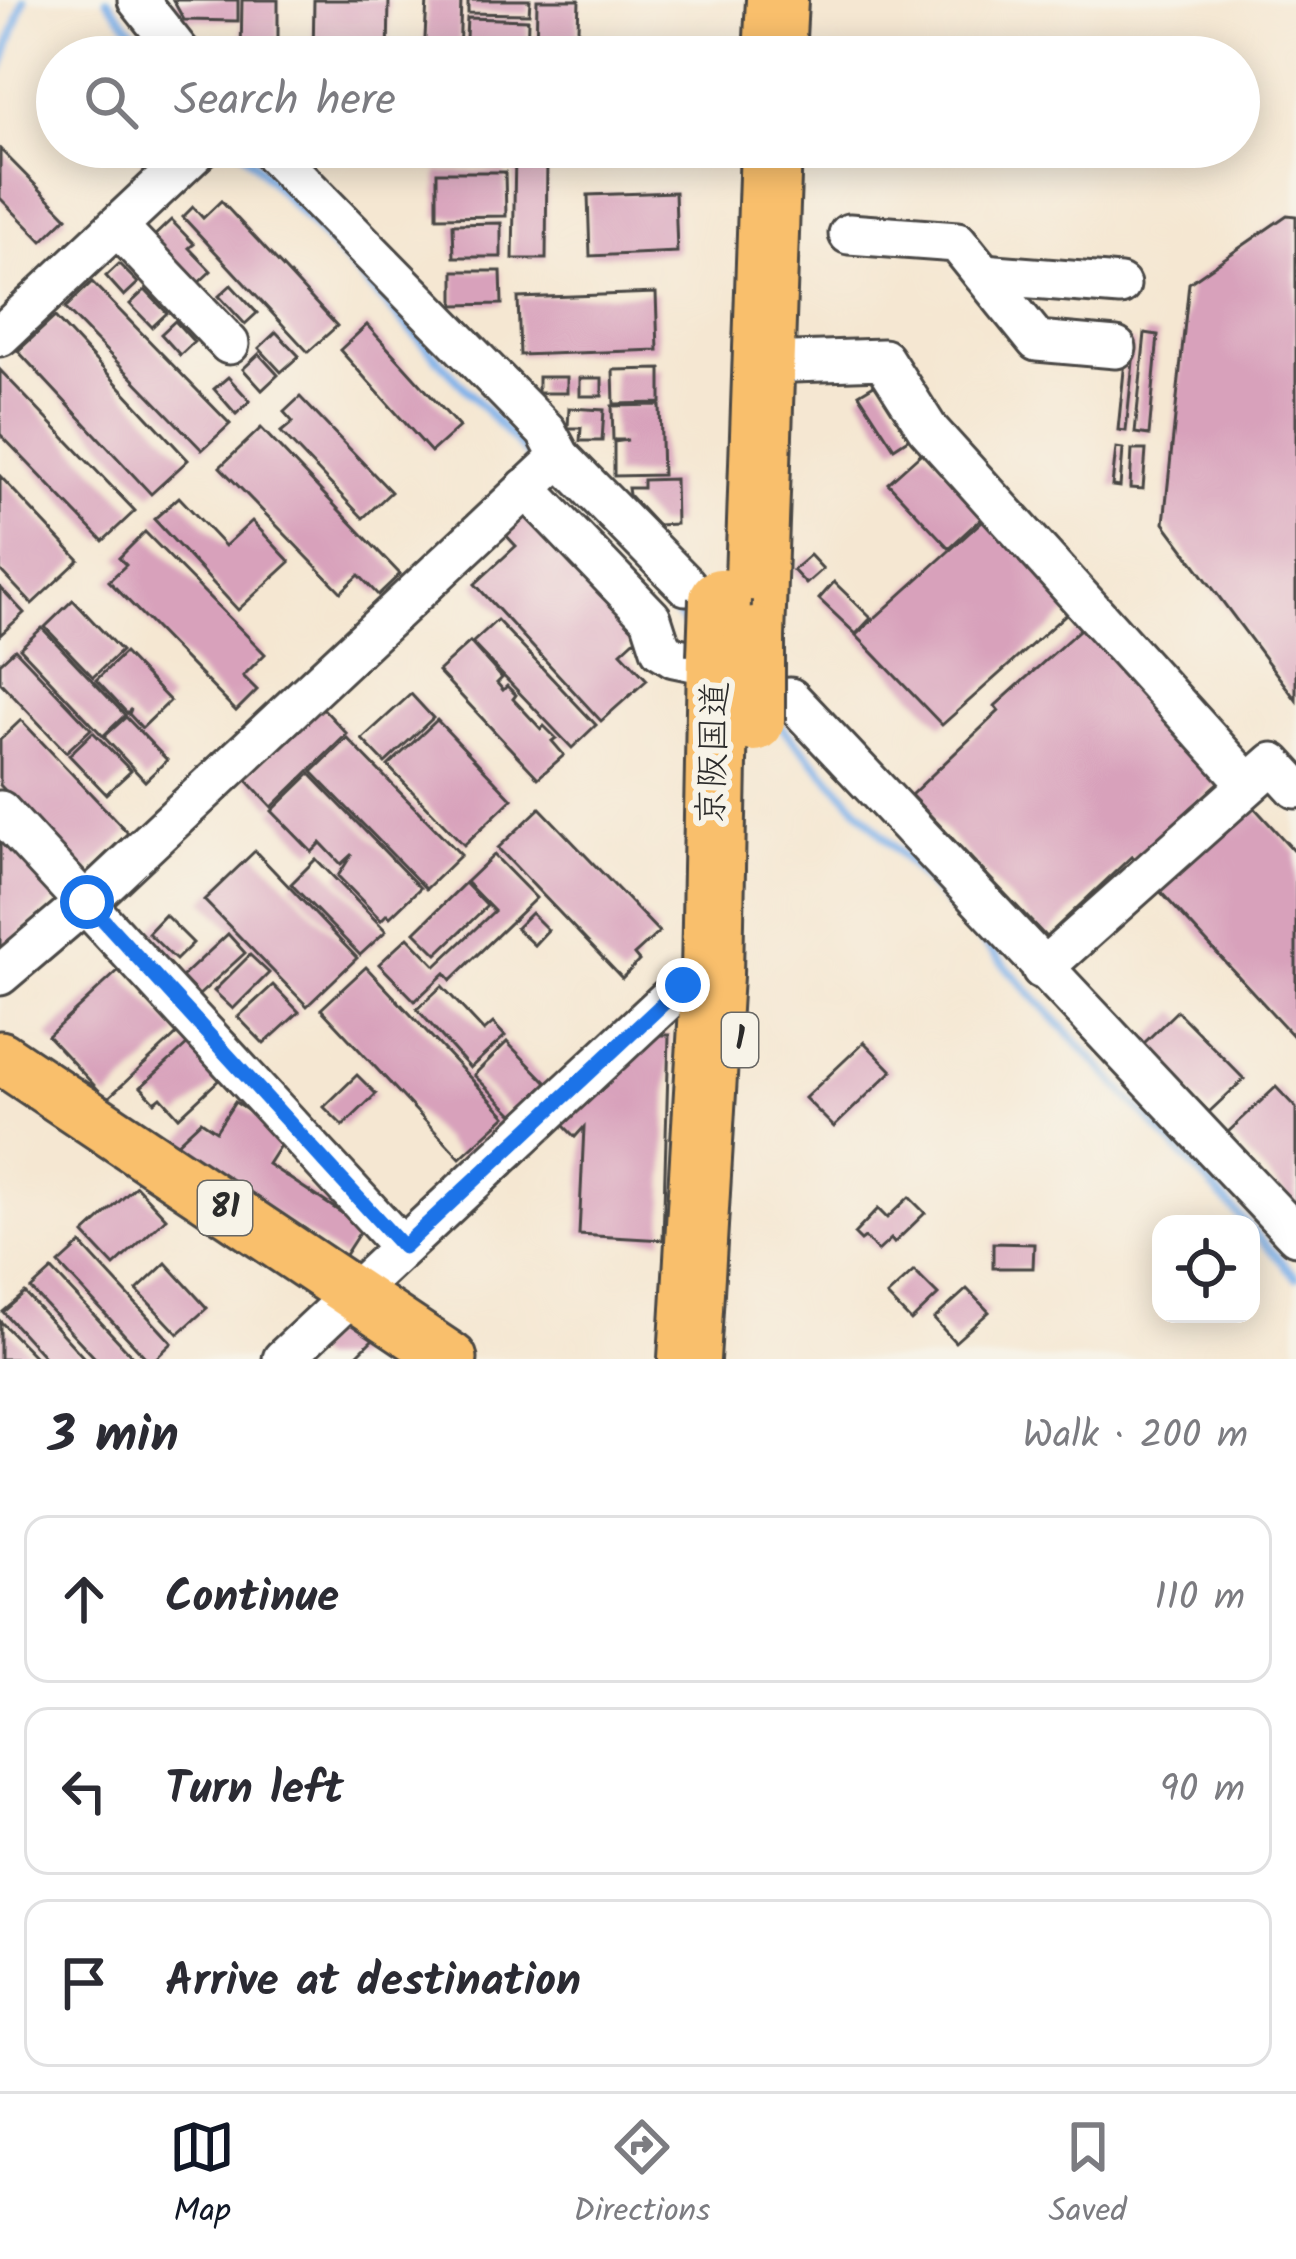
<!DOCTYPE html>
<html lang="en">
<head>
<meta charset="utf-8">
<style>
	body { margin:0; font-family:Kalam,"Klee One",sans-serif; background:#f7f7f7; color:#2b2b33 }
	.controls { position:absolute; right:36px; bottom:36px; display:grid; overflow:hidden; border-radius:24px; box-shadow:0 6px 30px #0003 }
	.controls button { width:108px; height:108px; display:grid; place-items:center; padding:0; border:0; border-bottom:3px solid #e1e1e2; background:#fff; color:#2b2b33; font:60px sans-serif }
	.stop { position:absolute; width:36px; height:36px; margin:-27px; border:9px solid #1a73e8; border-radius:50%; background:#fff }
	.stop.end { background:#1a73e8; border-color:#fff; box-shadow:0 3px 12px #0008 }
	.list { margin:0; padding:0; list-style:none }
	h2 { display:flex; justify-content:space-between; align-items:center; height:156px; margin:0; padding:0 48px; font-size:51px }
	h2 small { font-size:39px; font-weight:400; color:#7c7c81 }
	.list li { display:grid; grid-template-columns:78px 1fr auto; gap:36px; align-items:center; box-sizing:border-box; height:168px; margin:0 24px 24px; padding:0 24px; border:3px solid #e1e1e2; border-radius:24px }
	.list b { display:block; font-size:45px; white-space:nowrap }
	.list em { font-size:39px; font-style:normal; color:#7c7c81 }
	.icon { flex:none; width:66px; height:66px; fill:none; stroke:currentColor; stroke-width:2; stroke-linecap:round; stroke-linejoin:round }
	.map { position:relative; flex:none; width:1296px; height:1359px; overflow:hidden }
	.search { position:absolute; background:#fff; box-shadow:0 6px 30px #0003; left:36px; right:36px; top:36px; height:132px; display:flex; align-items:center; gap:30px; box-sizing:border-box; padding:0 42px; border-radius:66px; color:#7c7c81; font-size:45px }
	.sheet { height:732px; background:#fff }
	nav { display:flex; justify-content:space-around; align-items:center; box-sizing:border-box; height:168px; border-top:3px solid #e1e1e2; background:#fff; font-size:33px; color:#7c7c81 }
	nav a { display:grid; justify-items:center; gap:6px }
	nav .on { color:#111827 }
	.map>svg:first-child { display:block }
</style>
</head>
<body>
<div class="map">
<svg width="1296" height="1359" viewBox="0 0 1296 1359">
	<rect width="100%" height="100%" fill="#f7f3e8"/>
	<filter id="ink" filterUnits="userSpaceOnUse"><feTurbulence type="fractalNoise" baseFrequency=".00833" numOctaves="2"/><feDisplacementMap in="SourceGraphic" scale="24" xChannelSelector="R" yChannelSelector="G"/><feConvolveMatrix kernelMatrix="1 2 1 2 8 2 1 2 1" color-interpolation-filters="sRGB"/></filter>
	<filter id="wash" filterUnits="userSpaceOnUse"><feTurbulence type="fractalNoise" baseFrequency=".004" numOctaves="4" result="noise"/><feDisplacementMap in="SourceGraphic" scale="48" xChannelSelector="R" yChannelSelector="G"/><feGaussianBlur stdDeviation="2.7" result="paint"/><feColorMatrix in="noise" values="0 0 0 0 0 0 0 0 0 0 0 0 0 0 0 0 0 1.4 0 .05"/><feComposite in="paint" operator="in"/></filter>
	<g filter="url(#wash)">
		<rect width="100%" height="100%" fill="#f5e7d2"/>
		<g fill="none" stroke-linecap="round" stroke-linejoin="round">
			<g stroke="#7db1ea" stroke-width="8">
				<polyline points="107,0 155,57"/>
				<polyline points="0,71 24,0"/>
				<polyline points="239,147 537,465"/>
				<polyline points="551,480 692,631"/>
				<polyline points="776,721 1247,1224"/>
				<polyline points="1251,1229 1296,1277"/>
			</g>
		</g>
		<g id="blocks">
			<g fill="#d8a1bb">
				<polygon points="173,0 238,0 238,21 184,20"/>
				<polygon points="242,0 278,0 278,57 241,57"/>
				<polygon points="314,0 389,0 388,57 313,57"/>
				<polygon points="427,0 461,0 459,57 424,57"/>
				<polygon points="468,0 530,0 529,14 468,13"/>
				<polygon points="537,0 579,0 577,57 536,57"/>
				<polygon points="467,18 528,20 527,57 465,57"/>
				<polygon points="128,147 174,147 147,166"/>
				<polygon points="0,149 67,217 42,241 0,198"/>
				<polygon points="515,155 547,156 546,259 513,259"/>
				<polygon points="437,172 505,172 506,216 437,217"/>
				<polygon points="675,192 677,252 590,256 588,195"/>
				<polygon points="221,201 337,326 308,352 183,217 193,207 203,218"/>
				<polygon points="1287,215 1296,216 1296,700 1164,523 1189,283"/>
				<polygon points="171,220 194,244 189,248 211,271 194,287 149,241"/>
				<polygon points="501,223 501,257 454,257 453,224"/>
				<polygon points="119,264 138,283 124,296 106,276"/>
				<polygon points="454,271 501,271 502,304 454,305"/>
				<polygon points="92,282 230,424 202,450 65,308"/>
				<polygon points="231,285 257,313 245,324 219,296"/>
				<polygon points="145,290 167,313 152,327 130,304"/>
				<polygon points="656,293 658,350 520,355 518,298"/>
				<polygon points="55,317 188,460 151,494 18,351"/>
				<polygon points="175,321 194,342 180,355 161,334"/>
				<polygon points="367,325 459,427 431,452 340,350"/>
				<polygon points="276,332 299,356 281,372 259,348"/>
				<polygon points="1145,333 1158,335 1149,435 1135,433"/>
				<polygon points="1127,341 1135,342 1126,431 1118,430"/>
				<polygon points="259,354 278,375 262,390 243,369"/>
				<polygon points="661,369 661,403 614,404 613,370"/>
				<polygon points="0,370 135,511 103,541 0,434"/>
				<polygon points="228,377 250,401 236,414 214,389"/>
				<rect x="538" y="377" width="29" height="16"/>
				<rect x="580" y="378" width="22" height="18"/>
				<polygon points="879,382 914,435 894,448 859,394"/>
				<polygon points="300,397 391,492 363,518 281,432 293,422 284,412"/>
				<polygon points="660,405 662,475 614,476 614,442 628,440 613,440 612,406"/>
				<polygon points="569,408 604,410 602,441 580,441 581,428 568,428"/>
				<polygon points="261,428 400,574 378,595 359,575 341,592 220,467"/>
				<polygon points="1116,448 1123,449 1120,487 1112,486"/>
				<polygon points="926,449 988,512 949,548 888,483"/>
				<polygon points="1132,450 1146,450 1143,489 1130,488"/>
				<polygon points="0,476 79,560 32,604 0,570"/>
				<polygon points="675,479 676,524 657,525 629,495 628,488 643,488 643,480"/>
				<polygon points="179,497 225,546 252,521 290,562 238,610 154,519"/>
				<polygon points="531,508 645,630 621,652 647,680 601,721 475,584 516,546 504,533"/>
				<polygon points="990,514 1074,607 942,725 856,635"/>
				<polygon points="145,532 265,654 243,676 257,690 236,711 109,581 126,565 119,558"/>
				<polygon points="810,555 823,569 806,584 793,570"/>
				<polygon points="834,582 871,618 856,634 819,599"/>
				<polygon points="0,587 24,613 0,635"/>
				<polygon points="73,600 121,651 93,677 45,627"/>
				<polygon points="497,620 596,725 572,748 472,643"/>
				<polygon points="1088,622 1227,775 1135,859 1132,856 1046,937 911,795 999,711 995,706"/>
				<polygon points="42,628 125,715 103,736 20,648"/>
				<polygon points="470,642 502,678 497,683 503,690 507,686 516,695 513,699 541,729 544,726 556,738 552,741 564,755 538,778 438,671"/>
				<polygon points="15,649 91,729 66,752 0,682 0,663"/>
				<polygon points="124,653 170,701 142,728 129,714 131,709 127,713 96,680"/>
				<polygon points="411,694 433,718 385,763 362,739"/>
				<polygon points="319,704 347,734 272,807 244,777"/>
				<polygon points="126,717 167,760 145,781 104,737"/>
				<polygon points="21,720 128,833 85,874 0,785 0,740"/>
				<polygon points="437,720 512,799 464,845 388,766"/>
				<polygon points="93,732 131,771 106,794 69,755"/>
				<polygon points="347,738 461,855 426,889 312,772"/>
				<polygon points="310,774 420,888 390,917 387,914 381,920 338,876 352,854 341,864 321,843 312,852 272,811"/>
				<polygon points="1251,804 1296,853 1296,1039 1158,889"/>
				<polygon points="540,808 659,932 634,955 639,961 622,978 498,848"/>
				<polygon points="0,836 58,898 0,952"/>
				<polygon points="255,851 357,958 307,1006 204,900"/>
				<polygon points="494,855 536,898 451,980 445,973 415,1001 379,964 408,937 436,966 494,911 466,882"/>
				<polygon points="316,859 386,931 360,955 291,884"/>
				<polygon points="465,883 487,906 437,954 415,932"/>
				<polygon points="531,913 548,930 534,945 516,928"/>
				<polygon points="165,915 193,943 176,960 148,933"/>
				<polygon points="228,934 245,953 199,995 182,977"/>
				<polygon points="250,955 269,973 233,1009 214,991"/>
				<polygon points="366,967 506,1116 460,1158 321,1009"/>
				<polygon points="119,970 178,1033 107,1099 48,1036"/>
				<polygon points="273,985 299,1012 264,1044 238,1017"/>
				<polygon points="442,986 484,1031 493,1023 505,1036 470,1068 417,1009"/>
				<polygon points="1177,1011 1244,1079 1209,1112 1143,1044"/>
				<polygon points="645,1035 669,1035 663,1240 579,1235 584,1127 575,1137 560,1122"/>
				<polygon points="190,1042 222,1077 179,1117 161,1097 155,1102 141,1087"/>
				<polygon points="507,1042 547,1083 514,1115 474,1075"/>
				<polygon points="864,1042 892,1071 834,1127 805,1098"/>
				<polygon points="357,1075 376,1094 343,1126 324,1107"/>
				<polygon points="1276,1087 1296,1108 1296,1205 1227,1133"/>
				<polygon points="235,1102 286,1136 268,1164 363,1227 343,1258 173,1147 201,1121 216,1131"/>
				<polygon points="136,1186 166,1218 114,1266 84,1234"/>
				<polygon points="909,1197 925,1213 894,1243 891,1239 878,1251 865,1238 861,1241 854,1234 878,1209 887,1218"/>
				<polygon points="993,1243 1034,1244 1033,1268 993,1268"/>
				<polygon points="81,1244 172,1343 155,1359 147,1359 59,1264"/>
				<polygon points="166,1263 207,1308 178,1334 137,1290"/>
				<polygon points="52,1270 135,1359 96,1359 31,1289"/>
				<polygon points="914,1271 938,1295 911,1321 887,1296"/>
				<polygon points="967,1289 989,1312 955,1342 934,1319"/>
				<polygon points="25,1293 85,1359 46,1359 3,1312"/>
				<polygon points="349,1315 373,1339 353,1359 319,1359 312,1352"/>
				<polygon points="0,1321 37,1359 0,1359"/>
			</g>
		</g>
	</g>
	<g filter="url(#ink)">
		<use href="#blocks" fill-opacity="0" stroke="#494744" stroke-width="3"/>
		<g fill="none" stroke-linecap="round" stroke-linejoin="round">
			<g stroke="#494744" stroke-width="45">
				<g id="minor">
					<polyline points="138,0 183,57"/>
					<polyline points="267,147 546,431 560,457 686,585"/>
					<polyline points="117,226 229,344"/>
					<polyline points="849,234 957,242 1037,341 1116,348"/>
					<polyline points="983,274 1120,285"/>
					<polyline points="0,336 201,147"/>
					<polyline points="763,363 883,359 927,428 1247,782"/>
					<polyline points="526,488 651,618 661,649 674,657 717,666"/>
					<polyline points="790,698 1296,1235"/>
					<polyline points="0,811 402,1247"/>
					<polyline points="1042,969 1273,763 1296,788"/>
					<polyline points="0,975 87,901 560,457"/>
					<polyline points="283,1359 683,985 712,975"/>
				</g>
			</g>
			<g stroke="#494744" stroke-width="57">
				<polyline id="major" points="0,1057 451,1359"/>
			</g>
			<g stroke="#494744" stroke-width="66">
				<g id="highway">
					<polyline points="774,57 777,0"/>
					<polyline points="754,637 771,147"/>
					<polyline points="689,1359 712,975 718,657"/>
				</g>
			</g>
			<use href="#minor" stroke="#fff" stroke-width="39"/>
			<use href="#major" stroke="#f9bf6c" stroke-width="51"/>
			<use href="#highway" stroke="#f9bf6c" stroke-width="60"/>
			<g stroke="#494744" stroke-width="66" stroke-linecap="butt">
				<g id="highway-bridge">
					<polyline points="718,657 720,599"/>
					<polyline points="754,721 754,637"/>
				</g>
			</g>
			<use href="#highway-bridge" stroke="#f9bf6c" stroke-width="60"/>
		</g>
	</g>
	<g fill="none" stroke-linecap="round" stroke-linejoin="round" filter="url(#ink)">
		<polyline stroke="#1a73e8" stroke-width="15" points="87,902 403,1247 683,985"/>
	</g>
	<g text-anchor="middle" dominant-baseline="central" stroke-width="12" stroke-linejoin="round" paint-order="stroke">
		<g fill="#f7f3e8" stroke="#686764" stroke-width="3">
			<rect x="722" y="1013" width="36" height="54" rx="9"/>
			<rect x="198" y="1181" width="54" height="54" rx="9"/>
		</g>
		<g font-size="33" font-weight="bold" fill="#2b2b2b">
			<text x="740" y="1040">1</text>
			<text x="225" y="1208">81</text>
		</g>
		<g font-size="36" fill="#2b2b2b" stroke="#f7f3e8">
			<text transform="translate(715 753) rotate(-88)">京阪国道</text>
		</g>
	</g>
</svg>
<div class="controls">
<button><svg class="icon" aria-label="locate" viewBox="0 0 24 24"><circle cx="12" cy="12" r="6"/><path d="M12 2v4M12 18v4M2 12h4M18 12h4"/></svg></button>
</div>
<div class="stop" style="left:87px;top:902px"></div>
<div class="stop end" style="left:683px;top:985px"></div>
<div class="search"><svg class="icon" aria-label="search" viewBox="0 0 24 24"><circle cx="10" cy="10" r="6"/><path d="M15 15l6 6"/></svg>Search here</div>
</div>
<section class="sheet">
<h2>3 min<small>Walk · 200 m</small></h2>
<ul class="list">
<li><svg class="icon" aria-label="ahead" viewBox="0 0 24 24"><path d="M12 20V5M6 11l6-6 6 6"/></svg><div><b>Continue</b></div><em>110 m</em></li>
<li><svg class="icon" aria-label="left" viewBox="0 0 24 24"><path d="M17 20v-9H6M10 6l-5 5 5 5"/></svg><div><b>Turn left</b></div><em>90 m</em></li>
<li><svg class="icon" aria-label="arrive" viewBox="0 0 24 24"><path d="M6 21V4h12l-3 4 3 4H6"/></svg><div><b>Arrive at destination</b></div></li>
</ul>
</section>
<nav>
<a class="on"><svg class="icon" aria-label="map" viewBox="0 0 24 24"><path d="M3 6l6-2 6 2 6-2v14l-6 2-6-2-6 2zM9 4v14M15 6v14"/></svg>Map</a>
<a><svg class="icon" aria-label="directions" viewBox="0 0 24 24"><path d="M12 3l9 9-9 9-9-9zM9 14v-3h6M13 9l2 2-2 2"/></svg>Directions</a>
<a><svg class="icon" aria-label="saved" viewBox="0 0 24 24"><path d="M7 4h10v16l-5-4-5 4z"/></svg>Saved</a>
</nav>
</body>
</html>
